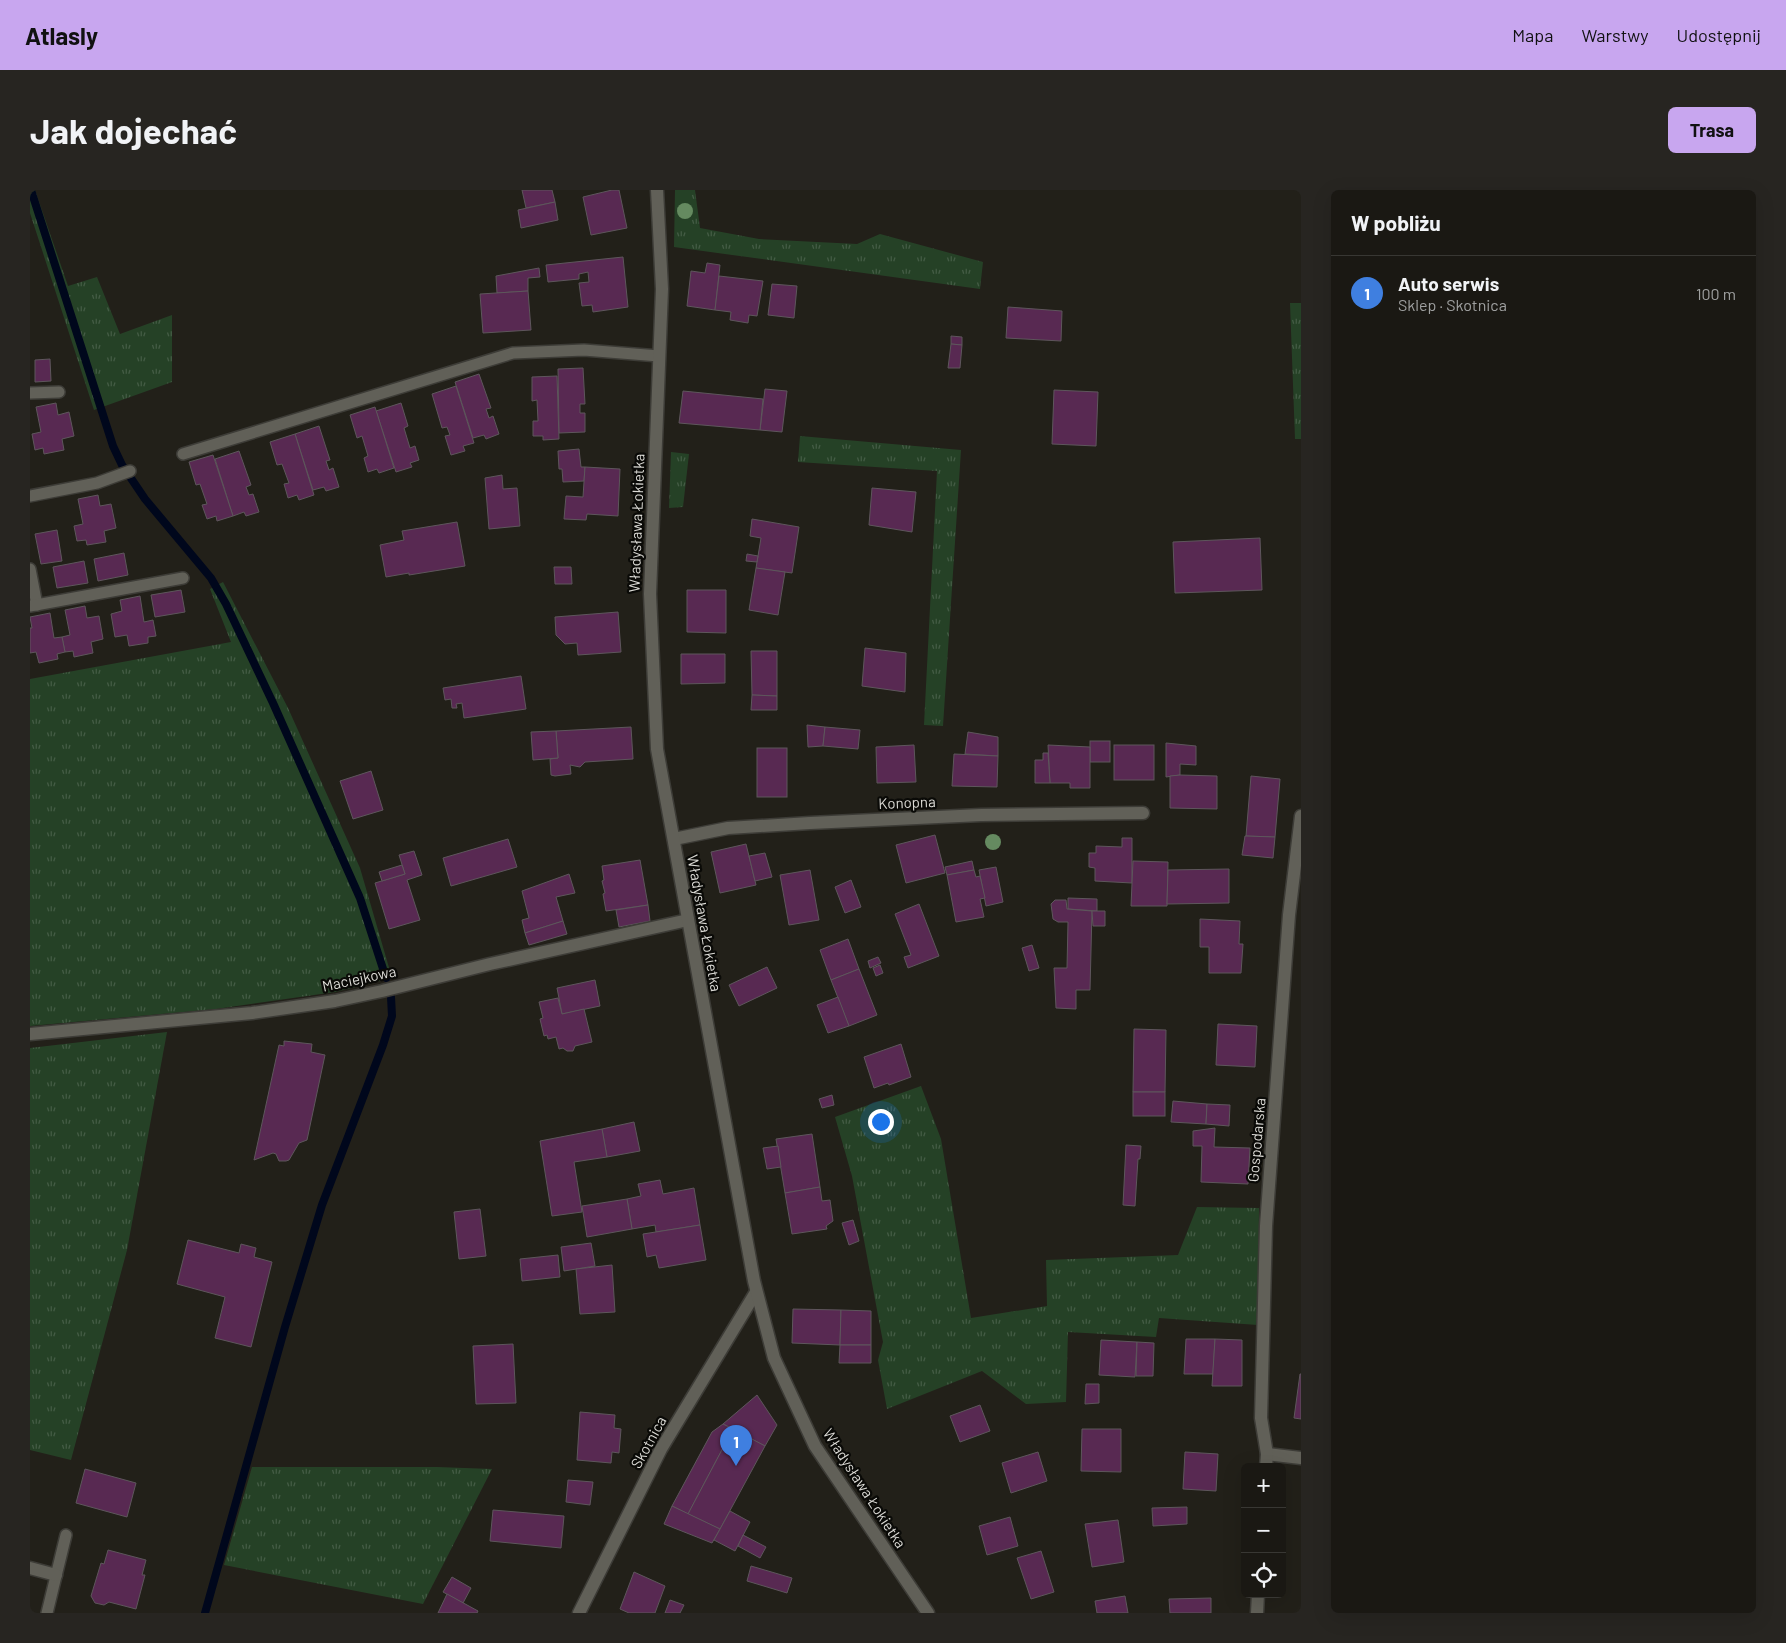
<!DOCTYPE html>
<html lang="pl">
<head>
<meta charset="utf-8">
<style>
	body { margin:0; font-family:Barlow,sans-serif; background:#272521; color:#f1f3f6 }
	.controls { position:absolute; right:15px; bottom:15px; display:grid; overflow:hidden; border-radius:8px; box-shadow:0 5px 20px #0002 }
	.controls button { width:45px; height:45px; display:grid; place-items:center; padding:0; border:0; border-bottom:1px solid #383733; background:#1a1813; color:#f1f3f6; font:25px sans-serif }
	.you { position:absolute; left:850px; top:931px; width:18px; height:18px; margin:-12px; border:4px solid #fff; border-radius:50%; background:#1a73e8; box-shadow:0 0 0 8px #1a73e833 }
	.badge { display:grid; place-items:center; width:32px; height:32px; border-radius:50%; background:#c8a6ef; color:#fff; font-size:16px; font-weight:700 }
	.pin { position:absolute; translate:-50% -41px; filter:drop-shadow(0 1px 2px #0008) }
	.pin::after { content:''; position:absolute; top:26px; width:18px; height:15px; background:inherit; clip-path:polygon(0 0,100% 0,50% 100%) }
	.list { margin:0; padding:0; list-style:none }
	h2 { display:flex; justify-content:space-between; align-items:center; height:65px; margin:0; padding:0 20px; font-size:21px }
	h2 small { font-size:16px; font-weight:400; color:#9fa0a0 }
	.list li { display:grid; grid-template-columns:32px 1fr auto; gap:15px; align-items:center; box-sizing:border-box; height:75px; padding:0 20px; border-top:1px solid #383733 }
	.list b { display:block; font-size:19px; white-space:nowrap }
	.list p { margin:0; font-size:16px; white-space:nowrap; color:#9fa0a0 }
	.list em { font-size:16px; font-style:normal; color:#9fa0a0 }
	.icon { flex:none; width:28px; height:28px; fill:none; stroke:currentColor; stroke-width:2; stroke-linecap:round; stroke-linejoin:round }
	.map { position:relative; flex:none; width:1271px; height:1423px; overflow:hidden; border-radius:8px }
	header { display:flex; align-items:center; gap:30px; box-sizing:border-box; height:70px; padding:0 25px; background:#c8a6ef; color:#111 }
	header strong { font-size:24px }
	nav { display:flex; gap:28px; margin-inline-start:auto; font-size:18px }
	.intro { display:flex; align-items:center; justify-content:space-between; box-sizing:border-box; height:120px; padding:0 30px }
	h1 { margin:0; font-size:35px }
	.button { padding:12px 22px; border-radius:8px; background:#c8a6ef; color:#111; font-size:18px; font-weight:700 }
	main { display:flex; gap:30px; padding:0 30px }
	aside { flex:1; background:#1a1813; border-radius:8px; box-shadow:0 5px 20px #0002 }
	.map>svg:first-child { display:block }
</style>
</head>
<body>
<header>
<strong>Atlasly</strong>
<nav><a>Mapa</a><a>Warstwy</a><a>Udostępnij</a></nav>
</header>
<div class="intro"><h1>Jak dojechać</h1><a class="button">Trasa</a></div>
<main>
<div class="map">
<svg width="1271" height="1423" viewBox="0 0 1271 1423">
	<defs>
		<pattern id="grass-tufts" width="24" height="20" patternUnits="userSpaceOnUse" patternTransform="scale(1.25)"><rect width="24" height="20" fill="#254126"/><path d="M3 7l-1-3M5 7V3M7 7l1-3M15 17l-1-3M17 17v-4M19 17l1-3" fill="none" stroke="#445c45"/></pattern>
	</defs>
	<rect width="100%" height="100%" fill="#222019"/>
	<g fill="url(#grass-tufts)">
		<polygon points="0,0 5,0 38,96 67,87 90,144 142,125 142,192 64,220 0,23"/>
		<polygon points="645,0 665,0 670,38 729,49 827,54 850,44 953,72 950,99 644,57"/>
		<polygon points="1260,113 1271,113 1271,249 1265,249"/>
		<polygon points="770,246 931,260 913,536 894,535 907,281 768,272"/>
		<polygon points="641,262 659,264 653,317 639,318"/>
		<polygon points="193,392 258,518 330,678 362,788 305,802 186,819 0,836 0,489 201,452 180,399"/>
		<polygon points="137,842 97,1060 41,1270 0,1260 0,858"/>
		<polygon points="891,896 911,949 941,1128 1017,1116 1016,1070 1148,1065 1167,1017 1229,1018 1228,1135 1129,1128 1126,1147 1038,1142 1036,1212 996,1214 952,1181 857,1219 848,1170 853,1152 822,986 805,927"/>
		<polygon points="222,1277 407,1277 462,1279 393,1414 194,1375"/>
	</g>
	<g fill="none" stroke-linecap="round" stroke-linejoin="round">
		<g stroke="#00071c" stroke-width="8">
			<polyline points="1,0 83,256 92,275 115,309 181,388 196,414 243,513 330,708 356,788"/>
			<polyline points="175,1423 255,1137 292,1015 353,855 362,826 361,807"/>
		</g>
	</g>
	<g fill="#582952" stroke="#5e565c">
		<polygon points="492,0 522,0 525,12 496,18"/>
		<polygon points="582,0 589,0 597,38 561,45 553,7"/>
		<polygon points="525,12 528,30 491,38 488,20"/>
		<polygon points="593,67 598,117 563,122 562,115 552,116 549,93 559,92 558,82 549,84 549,89 518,92 516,75"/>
		<polygon points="677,73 690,75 685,120 657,116 661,81 675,83"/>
		<polygon points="509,78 510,87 498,88 498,101 467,103 466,86"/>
		<polygon points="689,86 733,91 727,126 719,125 718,133 700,130 701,122 685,120"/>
		<polygon points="742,94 767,96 764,128 738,125"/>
		<polygon points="498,101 501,140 453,143 450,104"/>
		<polygon points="978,117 1032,121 1031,151 976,148"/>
		<polygon points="921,146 932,147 932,155 921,154"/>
		<polygon points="921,154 932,155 930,178 918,178"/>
		<polygon points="20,169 21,191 5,192 5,170"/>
		<polygon points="553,178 555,214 550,214 550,223 555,223 555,242 529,243 528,179"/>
		<polygon points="449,184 461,218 456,219 459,228 463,226 469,244 456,249 454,245 443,248 425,192"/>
		<polygon points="527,186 529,249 513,250 513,246 503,246 503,231 508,231 507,210 502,211 502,187"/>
		<polygon points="426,196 444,253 433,256 435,261 421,265 415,246 420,245 417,237 412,238 402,204"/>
		<polygon points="735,199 757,201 752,242 730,240"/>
		<polygon points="1024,200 1068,202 1066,256 1022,254"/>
		<polygon points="653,201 733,209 730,240 649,233"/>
		<polygon points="26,213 28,225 39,222 44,246 32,249 34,260 14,264 13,258 5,260 2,244 11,242 6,217"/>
		<polygon points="371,213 378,236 374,238 380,258 385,256 389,270 380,273 382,277 366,282 346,221"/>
		<polygon points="345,217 364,278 349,283 347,279 338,282 334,268 338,266 332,246 327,248 320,225"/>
		<polygon points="289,236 300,270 296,271 299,280 303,278 309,297 296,301 294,297 283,300 265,244"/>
		<polygon points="265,244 284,305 269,310 267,305 258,308 254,294 259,293 252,274 247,275 240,252"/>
		<polygon points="549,259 551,277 555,277 554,291 533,292 532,279 529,279 528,261"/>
		<polygon points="209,261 221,295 216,297 219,305 223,304 229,322 216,326 214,322 203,326 185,269"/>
		<polygon points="183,265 203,326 187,331 186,326 177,329 172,315 177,314 170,294 166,295 159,272"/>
		<polygon points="555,277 590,279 588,326 557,324 556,330 534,329 536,306 553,307"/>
		<polygon points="472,285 473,299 487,298 490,336 459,339 455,288"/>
		<polygon points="842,298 886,302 882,342 839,335"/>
		<polygon points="68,305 70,316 81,314 86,338 74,341 76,352 57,355 56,350 47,351 44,336 53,334 48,309"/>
		<polygon points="722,329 769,337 762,383 726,378 731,348 720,346"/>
		<polygon points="427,332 435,376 379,385 379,383 356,387 350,355 374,350 372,341"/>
		<polygon points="27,340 32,371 11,374 5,344"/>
		<polygon points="1230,348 1232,400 1145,403 1143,352"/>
		<polygon points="94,363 98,385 68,391 64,369"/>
		<polygon points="717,364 728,366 727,372 716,371"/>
		<polygon points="54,371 58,393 27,398 23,377"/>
		<polygon points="524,377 541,377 542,394 525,394"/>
		<polygon points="726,378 755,382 748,425 719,420"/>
		<polygon points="151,400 155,422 125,427 121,405"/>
		<polygon points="657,400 696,400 696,443 657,442"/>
		<polygon points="110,406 114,432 123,430 126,446 118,447 118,453 99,456 97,445 85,447 81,424 92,421 90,410"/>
		<polygon points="55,416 57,428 69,426 73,449 61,452 63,463 44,467 43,461 35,462 32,447 40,445 35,420"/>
		<polygon points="588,422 591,462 548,465 547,453 535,454 526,445 525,427"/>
		<polygon points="20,423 24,448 32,447 35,462 27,464 28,469 9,473 6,462 0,463 0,438 2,438 0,427"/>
		<polygon points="835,458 876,463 875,502 832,496"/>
		<polygon points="721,461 747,461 747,506 722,505"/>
		<polygon points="651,464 695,464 695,493 651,494"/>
		<polygon points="491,486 496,519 434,528 432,513 426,514 427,518 422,518 421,509 415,510 413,498"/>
		<polygon points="722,505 747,506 747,520 721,520"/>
		<polygon points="777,535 795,537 793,556 778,557"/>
		<polygon points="601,537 603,569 555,572 550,577 540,575 541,584 525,586 521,585 520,569 528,568 526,541"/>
		<polygon points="795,537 830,540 828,559 793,556"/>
		<polygon points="526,541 528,568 503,570 501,542"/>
		<polygon points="938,542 968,547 968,566 935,564"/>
		<rect x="1060" y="551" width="20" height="21"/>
		<polygon points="1136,553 1166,556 1166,575 1150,574 1150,585 1136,587"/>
		<polygon points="884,555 886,592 847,593 846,557"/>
		<polygon points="1018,555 1060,557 1060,598 1040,598 1040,593 1020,593"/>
		<rect x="1084" y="555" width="40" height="35"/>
		<rect x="727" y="558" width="30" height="49"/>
		<polygon points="1013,563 1018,563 1020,593 1005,593 1005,570 1013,570"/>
		<polygon points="924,564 968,566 967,597 922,596"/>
		<polygon points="341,581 353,620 323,629 310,591"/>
		<polygon points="1150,585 1187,586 1187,619 1140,618 1140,586"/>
		<polygon points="1221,586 1250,589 1245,647 1216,646"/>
		<polygon points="905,645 915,683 876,693 866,655"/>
		<polygon points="1215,646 1245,647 1243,668 1212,665"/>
		<polygon points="1092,648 1102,648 1102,693 1065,691 1065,678 1059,677 1059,663 1066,663 1066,656 1092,657"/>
		<polygon points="478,649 487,677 421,696 413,668"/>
		<polygon points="716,654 726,695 690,703 681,662"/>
		<polygon points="384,661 392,685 377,690 390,730 359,739 345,693 375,684 369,665"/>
		<polygon points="735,663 742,687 725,691 719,666"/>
		<polygon points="610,670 618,715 576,721 573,704 575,703 572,691 574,690 572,676"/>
		<polygon points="942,671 944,680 917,685 915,677"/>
		<polygon points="1103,671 1138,672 1137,716 1101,716"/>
		<polygon points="372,675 375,684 352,691 349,682"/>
		<polygon points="966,677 973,712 956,716 949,680"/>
		<polygon points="1199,679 1199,713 1137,714 1138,680"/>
		<polygon points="780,680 789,730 759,735 750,685"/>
		<polygon points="944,680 946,687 950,686 955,708 950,709 954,727 926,732 917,685"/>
		<polygon points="539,684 545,703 526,707 533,731 495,743 492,730 499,728 492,701"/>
		<polygon points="821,690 831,717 815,723 805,697"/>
		<polygon points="1038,708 1067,709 1067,721 1038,719"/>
		<polygon points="1025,710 1036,710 1037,719 1062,721 1060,800 1046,800 1046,819 1026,818 1024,778 1037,778 1038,732 1028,732 1023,729 1021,714"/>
		<polygon points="889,714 909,766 878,778 874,767 881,765 865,724"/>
		<polygon points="618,715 620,731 589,737 586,720"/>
		<polygon points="1062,721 1075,721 1075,736 1063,736"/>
		<polygon points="1170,729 1210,731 1209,754 1213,754 1211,783 1179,783 1179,757 1170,757"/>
		<polygon points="533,731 537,744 499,755 495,743"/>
		<polygon points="818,749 829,779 801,790 790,760"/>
		<polygon points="1002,755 1009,778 999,781 992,758"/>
		<polygon points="848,767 851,773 840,778 838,771"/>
		<polygon points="850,775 853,783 846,786 843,778"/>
		<polygon points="737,777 747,798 709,816 699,795"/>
		<polygon points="829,779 847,825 819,836 801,790"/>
		<polygon points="565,790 570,816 532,824 527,798"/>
		<polygon points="808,807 819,836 798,843 787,815"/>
		<polygon points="528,808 532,824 554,819 562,852 545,856 543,861 537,861 533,858 529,859 526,847 518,849 517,845 514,846 510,829 513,828 509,812"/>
		<polygon points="1188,834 1227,836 1225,877 1186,875"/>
		<polygon points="1104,839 1136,840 1135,902 1103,902"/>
		<polygon points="254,851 282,854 281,862 295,865 277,950 269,953 259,970 256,971 249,971 246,964 243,963 224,970 249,855 254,856"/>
		<polygon points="871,854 881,887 859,895 858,893 844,898 834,867"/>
		<rect x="1103" y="902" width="32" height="24"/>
		<polygon points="802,905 804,915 792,918 789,909"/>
		<polygon points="1143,911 1177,914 1176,934 1141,932"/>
		<polygon points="1177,914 1200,915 1199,936 1176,934"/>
		<polygon points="604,932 610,961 577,967 572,939"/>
		<polygon points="1185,938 1184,957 1220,958 1218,994 1171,992 1172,956 1163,956 1163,941"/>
		<polygon points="572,939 577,967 544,972 552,1022 522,1026 510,951"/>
		<polygon points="782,944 790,997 755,1003 746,949"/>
		<polygon points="1096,955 1111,956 1110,969 1108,969 1105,1016 1093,1015"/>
		<polygon points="748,956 751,977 737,979 733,958"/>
		<polygon points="630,990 633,1004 664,998 670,1035 626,1042 625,1035 602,1039 597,1009 611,1006 608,994"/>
		<polygon points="790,997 792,1011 800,1010 803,1031 796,1036 797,1039 762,1044 755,1003"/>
		<polygon points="597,1009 602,1039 557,1047 552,1016"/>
		<polygon points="450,1019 456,1066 429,1069 424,1022"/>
		<polygon points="823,1030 829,1051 819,1055 812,1033"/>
		<polygon points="670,1035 676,1070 629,1078 626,1065 617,1067 613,1044"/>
		<polygon points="158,1050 209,1063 211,1054 226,1058 224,1067 242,1072 221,1157 185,1148 195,1107 147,1094"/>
		<polygon points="561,1053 565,1076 534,1081 531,1057"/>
		<polygon points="528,1065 530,1087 492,1091 490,1069"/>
		<polygon points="582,1075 585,1122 550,1124 546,1079"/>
		<polygon points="763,1119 811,1120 810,1155 762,1153"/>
		<polygon points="811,1120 841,1121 841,1155 810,1155"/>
		<polygon points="1156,1149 1185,1149 1183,1184 1154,1184"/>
		<polygon points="1185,1149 1212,1150 1212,1196 1182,1196"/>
		<polygon points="1071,1150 1107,1152 1105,1187 1069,1185"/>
		<polygon points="1107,1152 1124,1153 1123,1186 1106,1186"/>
		<polygon points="483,1154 486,1213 446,1214 443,1156"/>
		<polygon points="810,1155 841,1155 841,1173 809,1173"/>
		<polygon points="1270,1184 1271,1184 1271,1229 1264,1228"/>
		<polygon points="1056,1194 1069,1194 1069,1213 1055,1214"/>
		<polygon points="727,1205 747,1235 735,1256 693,1234"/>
		<polygon points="950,1215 960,1241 930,1252 920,1226"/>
		<polygon points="550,1222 585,1225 584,1238 591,1239 589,1263 582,1262 581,1273 547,1270"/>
		<polygon points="693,1234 703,1239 658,1324 642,1316 682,1242"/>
		<polygon points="703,1239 735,1256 690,1339 658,1324"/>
		<polygon points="1052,1239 1091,1239 1091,1282 1051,1281"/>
		<polygon points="1008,1262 1017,1291 981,1303 972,1273"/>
		<polygon points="1155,1262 1188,1264 1186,1301 1153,1299"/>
		<polygon points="55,1279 106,1293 97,1327 46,1313"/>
		<polygon points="538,1290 563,1292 560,1315 536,1312"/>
		<polygon points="642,1316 690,1339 682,1353 634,1334"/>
		<polygon points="1157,1317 1157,1334 1123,1336 1122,1318"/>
		<polygon points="463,1320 534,1326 531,1358 460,1351"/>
		<polygon points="700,1321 720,1332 705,1361 684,1350"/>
		<polygon points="980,1327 988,1356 957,1365 949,1336"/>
		<polygon points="1088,1330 1094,1372 1062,1377 1055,1334"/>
		<polygon points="713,1345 736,1357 730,1368 708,1356"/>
		<polygon points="78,1360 116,1370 112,1385 115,1385 106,1419 79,1412 74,1415 65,1413 61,1406 71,1373 74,1374"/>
		<polygon points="1011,1361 1024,1402 1001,1409 987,1368"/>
		<polygon points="721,1376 762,1388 757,1403 717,1391"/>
		<polygon points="604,1382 635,1396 625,1423 599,1423 590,1419"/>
		<polygon points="422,1387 441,1398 433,1413 413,1402"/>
		<polygon points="417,1404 448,1421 447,1423 408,1423"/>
		<polygon points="1095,1406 1098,1423 1067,1423 1065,1411"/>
		<polygon points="1181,1408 1181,1423 1140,1423 1139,1409"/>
		<polygon points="640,1410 654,1415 650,1423 635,1423"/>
	</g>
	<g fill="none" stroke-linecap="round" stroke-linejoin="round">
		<g stroke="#3d3c37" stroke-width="14">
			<g id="lane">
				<polyline points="0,203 29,202"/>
				<polyline points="153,264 483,163 554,160 629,166"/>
				<polyline points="0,306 67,293 100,281"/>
				<polyline points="0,379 7,415"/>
				<polyline points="0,416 153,388"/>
				<polyline points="17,1423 36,1345"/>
			</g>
		</g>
		<g stroke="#3d3c37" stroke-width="15">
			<g id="street">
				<polyline points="644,649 698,638 780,633 951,625 1113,623"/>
				<polyline points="0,844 222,823 305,811 352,801 460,774 658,730"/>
				<polyline points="1237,1264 1271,1268"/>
				<polyline points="1236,1277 1237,1264 1231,1228 1236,1036 1259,725 1271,626"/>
				<polyline points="0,1378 26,1385"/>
				<polyline points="549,1423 631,1259 726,1102"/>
				<polyline points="1227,1423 1228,1404"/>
			</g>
		</g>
		<g stroke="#3d3c37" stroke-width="15">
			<polyline id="secondary" points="627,0 632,99 620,404 627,559 724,1091 744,1168 785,1256 898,1423"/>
		</g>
		<use href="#lane" stroke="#616058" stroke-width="11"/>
		<use href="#street" stroke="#616058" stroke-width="12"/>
		<use href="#secondary" stroke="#616058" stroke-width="12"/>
	</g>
	<g fill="#658a60">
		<circle cx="655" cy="21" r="8"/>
		<circle cx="963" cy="652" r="8"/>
	</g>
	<g text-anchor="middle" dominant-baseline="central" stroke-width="4.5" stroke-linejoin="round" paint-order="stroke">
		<g font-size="15" fill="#dcdbd6" stroke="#0a0a07">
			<text transform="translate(606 333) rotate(-88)">Władysława Łokietka</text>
			<text transform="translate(877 612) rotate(-2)">Konopna</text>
			<text transform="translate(675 733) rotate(80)">Władysława Łokietka</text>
			<text transform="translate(329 788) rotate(-12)">Maciejkowa</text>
			<text transform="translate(1226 950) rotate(-85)">Gospodarska</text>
			<text transform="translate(618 1252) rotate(-61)">Skotnica</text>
			<text transform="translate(835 1298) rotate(57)">Władysława Łokietka</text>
		</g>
	</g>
</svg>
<div class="controls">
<button>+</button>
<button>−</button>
<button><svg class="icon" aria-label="locate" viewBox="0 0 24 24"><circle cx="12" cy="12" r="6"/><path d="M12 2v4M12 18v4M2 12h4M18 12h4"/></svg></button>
</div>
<div class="you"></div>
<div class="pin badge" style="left:706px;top:1276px;background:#3f7fe0">1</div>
</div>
<aside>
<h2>W pobliżu<small></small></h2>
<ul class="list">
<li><span class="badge" style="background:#3f7fe0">1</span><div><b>Auto serwis</b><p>Sklep · Skotnica</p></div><em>100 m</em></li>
</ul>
</aside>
</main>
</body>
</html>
